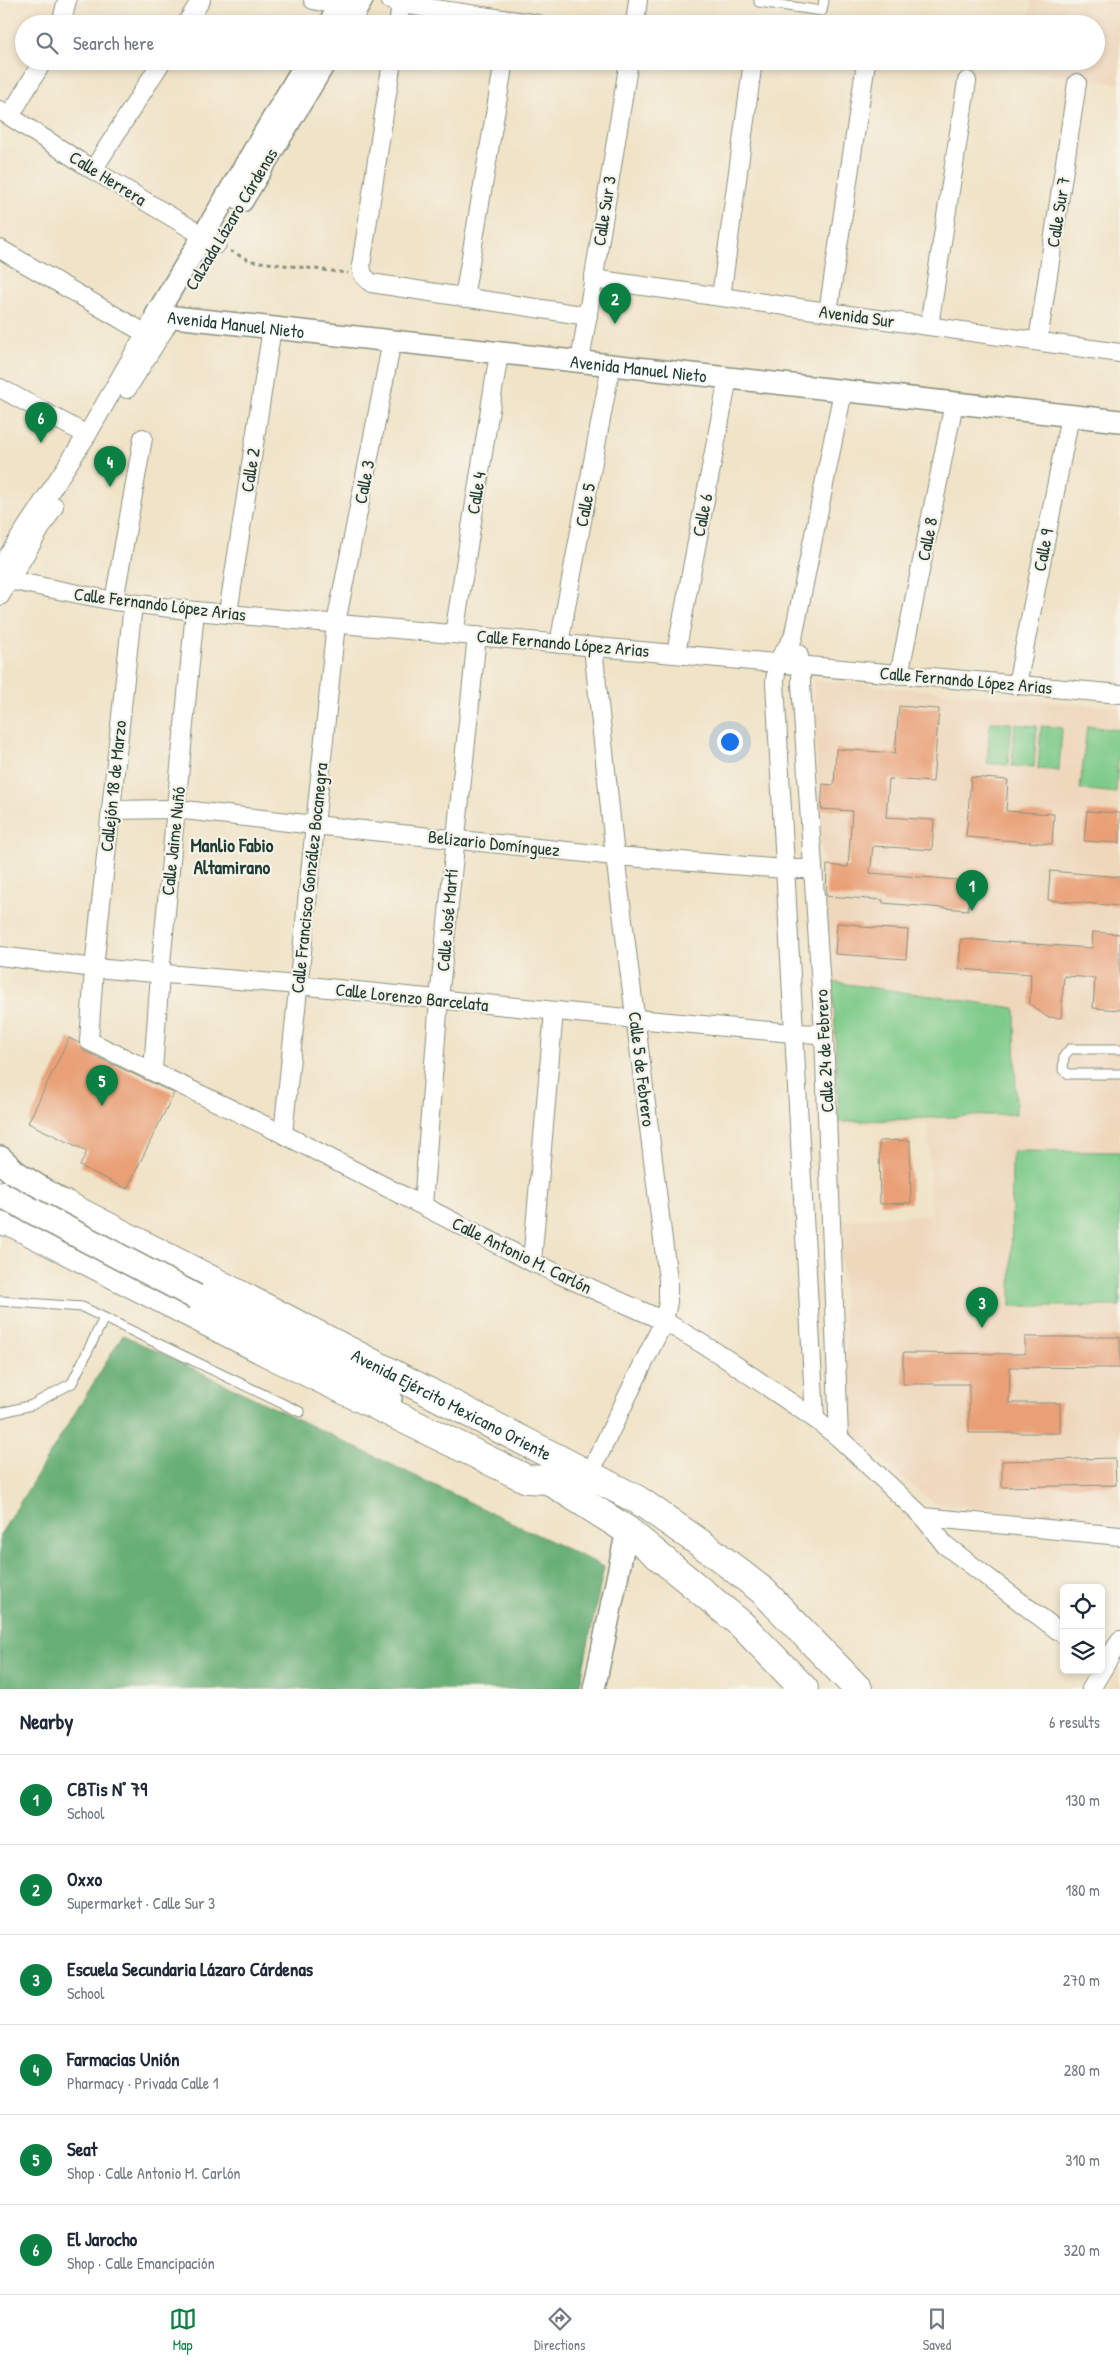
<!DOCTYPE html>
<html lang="en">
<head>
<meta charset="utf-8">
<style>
	body { margin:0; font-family:"Patrick Hand",sans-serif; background:#f6f6f7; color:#1f2937 }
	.controls { position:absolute; right:15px; bottom:15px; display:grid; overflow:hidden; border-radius:8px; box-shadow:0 2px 8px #0003 }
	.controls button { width:45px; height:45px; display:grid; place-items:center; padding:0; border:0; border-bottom:1px solid #e0e1e3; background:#fff; color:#1f2937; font:25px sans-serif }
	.you { position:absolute; left:729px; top:741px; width:18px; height:18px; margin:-12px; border:4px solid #fff; border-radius:50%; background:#1a73e8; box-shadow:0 0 0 8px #1a73e833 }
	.badge { display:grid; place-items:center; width:32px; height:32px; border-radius:50%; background:#0b8043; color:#fff; font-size:16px; font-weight:700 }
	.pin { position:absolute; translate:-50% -41px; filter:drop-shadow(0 1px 2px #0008) }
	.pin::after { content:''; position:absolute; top:26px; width:18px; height:15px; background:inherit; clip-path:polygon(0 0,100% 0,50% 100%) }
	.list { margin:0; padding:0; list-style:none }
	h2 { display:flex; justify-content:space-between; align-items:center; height:65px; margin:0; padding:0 20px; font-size:21px }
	h2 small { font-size:16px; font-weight:400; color:#747a83 }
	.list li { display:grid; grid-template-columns:32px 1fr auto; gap:15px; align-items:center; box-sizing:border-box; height:90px; padding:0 20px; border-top:1px solid #e0e1e3 }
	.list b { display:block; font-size:19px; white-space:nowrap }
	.list p { margin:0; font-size:16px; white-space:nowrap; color:#747a83 }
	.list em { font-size:16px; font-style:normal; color:#747a83 }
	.icon { flex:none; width:28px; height:28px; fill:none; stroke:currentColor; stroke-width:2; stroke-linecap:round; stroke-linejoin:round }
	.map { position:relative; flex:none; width:1120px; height:1689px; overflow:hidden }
	.search { position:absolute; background:#fff; box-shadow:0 2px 8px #0003; left:15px; right:15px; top:15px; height:55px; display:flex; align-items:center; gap:12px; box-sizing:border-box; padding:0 18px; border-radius:28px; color:#747a83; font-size:19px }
	.sheet { height:605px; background:#fff }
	nav { display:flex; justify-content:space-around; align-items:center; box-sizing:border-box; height:70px; border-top:1px solid #e0e1e3; background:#fff; font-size:14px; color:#747a83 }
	nav a { display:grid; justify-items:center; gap:2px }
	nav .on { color:#0b8043 }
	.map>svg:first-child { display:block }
</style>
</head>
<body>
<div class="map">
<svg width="1120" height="1689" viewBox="0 0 1120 1689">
	<rect width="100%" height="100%" fill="#f7f3e8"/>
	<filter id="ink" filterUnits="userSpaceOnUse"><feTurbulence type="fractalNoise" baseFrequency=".02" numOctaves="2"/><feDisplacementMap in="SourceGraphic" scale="10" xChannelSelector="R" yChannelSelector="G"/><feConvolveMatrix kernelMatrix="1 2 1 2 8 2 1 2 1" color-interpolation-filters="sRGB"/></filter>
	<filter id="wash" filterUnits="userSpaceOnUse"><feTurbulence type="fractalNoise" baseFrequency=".0096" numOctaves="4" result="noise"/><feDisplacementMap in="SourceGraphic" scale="20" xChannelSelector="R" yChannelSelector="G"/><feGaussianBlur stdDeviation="1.12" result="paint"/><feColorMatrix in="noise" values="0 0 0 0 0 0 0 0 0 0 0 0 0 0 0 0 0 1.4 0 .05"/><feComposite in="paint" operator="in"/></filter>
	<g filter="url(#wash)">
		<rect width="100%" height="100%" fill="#f0e3c7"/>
		<g fill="#eed7bb">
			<polygon points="1032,0 1120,0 1120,84 1023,71 1024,61 1096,61 1096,24 1029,24"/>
			<polygon points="813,680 1120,708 1120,1525 934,1503 851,1435 839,1221 931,1214 928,1123 835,1126"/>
			<polygon points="1120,1666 1120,1689 1106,1689"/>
		</g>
		<g fill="#7fcb8a" stroke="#4f845f">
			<polygon points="990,722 1012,723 1008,765 987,763"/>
			<polygon points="1015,724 1037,726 1034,767 1012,766"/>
			<polygon points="1041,726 1062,728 1059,771 1038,769"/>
			<polygon points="1087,726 1120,730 1116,793 1080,789"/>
			<polygon points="833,982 1015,1008 1016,1114 839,1122"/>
			<polygon points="1012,1151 1120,1152 1120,1306 1011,1306"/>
		</g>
		<polygon fill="#67af76" stroke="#437655" points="123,1335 604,1567 579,1689 0,1689 0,1535"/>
		<g id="blocks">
			<g fill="#e9a077">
				<polygon points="899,706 939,709 933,782 889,779 886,817 934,820 932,850 873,846 870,873 970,881 968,910 883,903 883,900 826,896 827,865 848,867 852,811 821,809 823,784 834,785 836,749 895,753"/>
				<polygon points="971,777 1008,780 1006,811 1054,814 1052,844 966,837"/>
				<polygon points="1087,811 1120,813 1120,843 1084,841"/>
				<polygon points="1050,871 1120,877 1120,906 1048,900"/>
				<polygon points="837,923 861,925 861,927 908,930 906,959 835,954"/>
				<polygon points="1093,932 1120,934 1120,1010 1093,1008 1095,978 1064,976 1061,1018 1047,1017 1030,1004 1031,974 959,969 961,939 1092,948"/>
				<polygon points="69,1038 79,1043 84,1051 174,1093 127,1189 80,1166 87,1151 28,1123"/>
				<polygon points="910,1140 911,1203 880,1204 879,1141"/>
				<polygon points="1025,1337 1120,1337 1120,1368 1010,1367 1009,1403 1060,1403 1060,1433 969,1433 969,1384 903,1384 903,1353 1025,1354"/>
				<polygon points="1115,1458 1116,1485 1002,1487 1002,1461"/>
			</g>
		</g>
	</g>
	<g filter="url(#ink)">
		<use href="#blocks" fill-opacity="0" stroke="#88907e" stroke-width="1"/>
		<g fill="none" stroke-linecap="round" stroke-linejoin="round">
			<g stroke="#88907e" stroke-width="11">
				<g id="service">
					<polyline points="759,0 759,2 822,11 824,0"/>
					<polyline points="1120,1049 1070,1049 1064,1056 1063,1070 1069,1074 1120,1074"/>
					<polyline points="0,1301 82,1307 300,1412"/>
					<polyline points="0,1413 32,1405 72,1383 104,1318"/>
				</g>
			</g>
			<g stroke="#88907e" stroke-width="20">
				<g id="minor">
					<polyline points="313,0 340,6"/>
					<polyline points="390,0 401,4 538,24"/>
					<polyline points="61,24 67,0"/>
					<polyline points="186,24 201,0"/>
					<polyline points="398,24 401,4"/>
					<polyline points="635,24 638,0"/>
					<polyline points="392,61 361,266 363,275 371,283 588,316"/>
					<polyline points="0,110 93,170 217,244"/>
					<polyline points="10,116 43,61"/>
					<polyline points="93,170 162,61"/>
					<polyline points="0,249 155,339"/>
					<polyline points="593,279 1120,353"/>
					<polyline points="721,297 753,61"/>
					<polyline points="464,298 504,61"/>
					<polyline points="828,312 866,63"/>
					<polyline points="156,315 87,435 7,557 4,570 8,580 114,601 195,611 1120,694"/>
					<polyline points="929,326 967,81"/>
					<polyline points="1038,341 1077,83"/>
					<polyline points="580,362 629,61"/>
					<polyline points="0,388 87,435"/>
					<polyline points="127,389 172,317"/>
					<polyline points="0,596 54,506"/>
					<polyline points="114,601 143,438"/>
					<polyline points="133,604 94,968 89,1041 283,1134 532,1262 664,1321 719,1354 815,1419 839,1438 923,1517 945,1545 1064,1635"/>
					<polyline points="228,613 272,328"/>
					<polyline points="454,634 499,353"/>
					<polyline points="559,644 611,365"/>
					<polyline points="676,653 728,378"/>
					<polyline points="798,653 801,664 801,684 824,1034 839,1438"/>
					<polyline points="899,675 954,403"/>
					<polyline points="1017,685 1070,416"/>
					<polyline points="111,810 176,809 314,825 615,856 785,869 813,869"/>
					<polyline points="0,956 94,968 298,985 636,1019 793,1033 824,1034"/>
					<polyline points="153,1070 160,974 195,611"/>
					<polyline points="283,1134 336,623 392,341"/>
					<polyline points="423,1205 439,999 477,636"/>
					<polyline points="532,1262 554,1011"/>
					<polyline points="815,1419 775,682 777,662 793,638 843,391"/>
					<polyline points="589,1475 664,1321 668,1302 668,1280 615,856 593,647"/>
					<polyline points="923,1517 1120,1536"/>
					<polyline points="1091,1689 1120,1640"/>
				</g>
			</g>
			<g stroke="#88907e" stroke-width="24">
				<g id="tertiary">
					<polyline points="329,24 343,0"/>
					<polyline points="348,24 362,0"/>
					<path id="s1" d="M307,61l-151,254 964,106"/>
					<polyline points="242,201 326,61"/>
					<polyline points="594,1689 627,1530"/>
				</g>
			</g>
			<g stroke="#88907e" stroke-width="28">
				<g id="secondary">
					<polyline points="0,1159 15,1173 64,1204"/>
					<polyline points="196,1297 389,1398"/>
				</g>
			</g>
			<g stroke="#88907e" stroke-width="30">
				<g id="primary">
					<path id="s2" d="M3,1195l61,9 574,296 72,50 53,41 95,98"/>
					<polyline points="0,1221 11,1222 276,1357 527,1479 548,1480 627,1530 741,1624 804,1689"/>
				</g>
			</g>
			<polyline stroke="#88907e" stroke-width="3" stroke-dasharray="4 4" stroke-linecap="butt" points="230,251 251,261 348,273"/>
			<use href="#service" stroke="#fff" stroke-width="9"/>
			<use href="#minor" stroke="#fff" stroke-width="18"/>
			<use href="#tertiary" stroke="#fff" stroke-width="21"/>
			<use href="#secondary" stroke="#fff" stroke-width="25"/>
			<use href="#primary" stroke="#fff" stroke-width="28"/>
			<g stroke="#88907e" stroke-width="28" stroke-linecap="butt">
				<polyline id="secondary-bridge" points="0,1194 196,1297"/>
			</g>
			<use href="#secondary-bridge" stroke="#fff" stroke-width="25"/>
		</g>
	</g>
	<g text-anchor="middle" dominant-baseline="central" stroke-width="4.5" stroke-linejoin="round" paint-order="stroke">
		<g font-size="18" fill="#1f3d34" stroke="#f7f3e8">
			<text transform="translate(108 178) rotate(32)">Calle Herrera</text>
			<text transform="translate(604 211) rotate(-81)">Calle Sur 3</text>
			<text transform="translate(1058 212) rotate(-81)">Calle Sur 7</text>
			<text transform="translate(231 219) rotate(-59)">Calzada Lázaro Cárdenas</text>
			<text transform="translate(857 316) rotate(8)">Avenida Sur</text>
			<text stroke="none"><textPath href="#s1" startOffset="376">Avenida Manuel Nieto</textPath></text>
			<text stroke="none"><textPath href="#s1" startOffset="781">Avenida Manuel Nieto</textPath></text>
			<text transform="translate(250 470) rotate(-81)">Calle 2</text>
			<text transform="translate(364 482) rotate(-79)">Calle 3</text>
			<text transform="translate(476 493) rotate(-81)">Calle 4</text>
			<text transform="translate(585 505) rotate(-79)">Calle 5</text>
			<text transform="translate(702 515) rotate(-79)">Calle 6</text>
			<text transform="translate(927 539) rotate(-79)">Calle 8</text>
			<text transform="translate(1043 550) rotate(-79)">Calle 9</text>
			<text transform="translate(160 604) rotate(7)">Calle Fernando López Arias</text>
			<text transform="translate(563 643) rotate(5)">Calle Fernando López Arias</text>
			<text transform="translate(966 680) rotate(5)">Calle Fernando López Arias</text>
			<text transform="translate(113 786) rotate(-84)">Callejón 18 de Marzo</text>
			<text transform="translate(173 841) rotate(-84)">Calle Jaime Nuñó</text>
			<text transform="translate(494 843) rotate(6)">Belizario Domínguez</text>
			<text transform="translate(309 878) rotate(-84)">Calle Francisco González Bocanegra</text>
			<text transform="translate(447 920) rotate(-85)">Calle José Martí</text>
			<text transform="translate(412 997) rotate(6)">Calle Lorenzo Barcelata</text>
			<text transform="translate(824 1051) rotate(-93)">Calle 24 de Febrero</text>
			<text transform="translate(642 1069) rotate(83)">Calle 5 de Febrero</text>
			<text transform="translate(522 1255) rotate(26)">Calle Antonio M. Carlón</text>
			<text stroke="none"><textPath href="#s2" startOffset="498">Avenida Ejército Mexicano Oriente</textPath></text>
		</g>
		<g font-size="19" font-weight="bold" fill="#1f3d34" stroke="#f7f3e8">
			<text x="232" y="845">Manlio Fabio<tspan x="232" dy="22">Altamirano</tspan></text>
		</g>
	</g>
</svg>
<div class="controls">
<button><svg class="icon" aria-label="locate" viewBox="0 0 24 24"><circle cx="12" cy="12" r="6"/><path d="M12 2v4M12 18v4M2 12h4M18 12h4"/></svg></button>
<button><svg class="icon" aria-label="layers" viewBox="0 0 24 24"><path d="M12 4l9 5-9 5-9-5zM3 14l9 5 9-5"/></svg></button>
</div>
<div class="you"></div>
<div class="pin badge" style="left:972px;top:911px">1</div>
<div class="pin badge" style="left:615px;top:324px">2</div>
<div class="pin badge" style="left:982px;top:1328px">3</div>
<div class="pin badge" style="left:110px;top:487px">4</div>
<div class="pin badge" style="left:102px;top:1106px">5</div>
<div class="pin badge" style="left:41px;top:443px">6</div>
<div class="search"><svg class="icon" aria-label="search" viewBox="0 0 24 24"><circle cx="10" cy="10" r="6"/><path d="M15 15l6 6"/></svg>Search here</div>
</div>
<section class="sheet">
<h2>Nearby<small>6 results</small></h2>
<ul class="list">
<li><span class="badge">1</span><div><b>CBTis N° 79</b><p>School</p></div><em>130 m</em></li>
<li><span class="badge">2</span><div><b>Oxxo</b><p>Supermarket · Calle Sur 3</p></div><em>180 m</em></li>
<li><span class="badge">3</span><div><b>Escuela Secundaria Lázaro Cárdenas</b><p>School</p></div><em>270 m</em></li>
<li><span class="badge">4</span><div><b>Farmacias Unión</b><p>Pharmacy · Privada Calle 1</p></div><em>280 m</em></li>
<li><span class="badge">5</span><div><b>Seat</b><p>Shop · Calle Antonio M. Carlón</p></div><em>310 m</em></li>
<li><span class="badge">6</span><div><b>El Jarocho</b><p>Shop · Calle Emancipación</p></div><em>320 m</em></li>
</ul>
</section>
<nav>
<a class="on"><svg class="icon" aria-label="map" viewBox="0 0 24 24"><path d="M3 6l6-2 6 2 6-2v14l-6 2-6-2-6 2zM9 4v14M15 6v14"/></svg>Map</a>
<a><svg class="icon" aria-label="directions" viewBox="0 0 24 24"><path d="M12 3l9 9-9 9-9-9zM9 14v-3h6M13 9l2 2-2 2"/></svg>Directions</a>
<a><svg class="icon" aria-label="saved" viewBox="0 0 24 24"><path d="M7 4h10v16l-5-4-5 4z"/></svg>Saved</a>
</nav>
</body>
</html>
